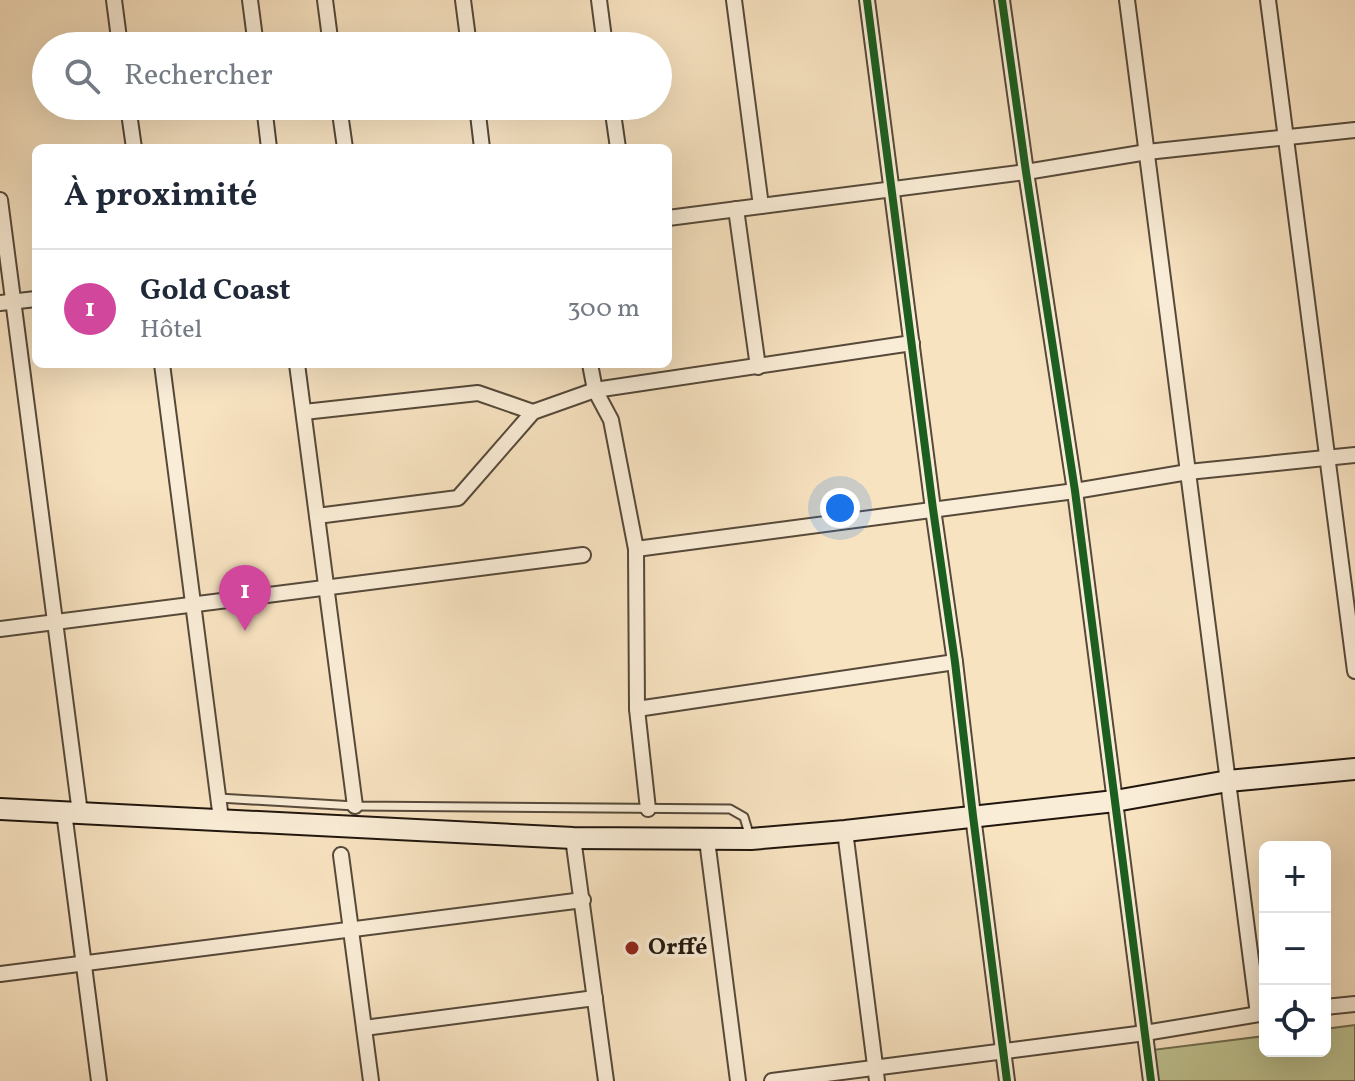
<!DOCTYPE html>
<html lang="fr">
<head>
<meta charset="utf-8">
<style>
	body { margin:0; font-family:Vollkorn,serif; background:#f6f6f7; color:#1f2937 }
	.controls { position:absolute; right:24px; bottom:24px; display:grid; overflow:hidden; border-radius:12px; box-shadow:0 8px 32px #0002 }
	.controls button { width:72px; height:72px; display:grid; place-items:center; padding:0; border:0; border-bottom:2px solid #e0e1e3; background:#fff; color:#1f2937; font:40px sans-serif }
	.you { position:absolute; left:840px; top:508px; width:28px; height:28px; margin:-20px; border:6px solid #fff; border-radius:50%; background:#1a73e8; box-shadow:0 0 0 12px #1a73e833 }
	.badge { display:grid; place-items:center; width:52px; height:52px; border-radius:50%; background:#ea580c; color:#fff; font-size:26px; font-weight:700 }
	.pin { position:absolute; translate:-50% -66px; filter:drop-shadow(0 2px 4px #0008) }
	.pin::after { content:''; position:absolute; top:42px; width:28px; height:24px; background:inherit; clip-path:polygon(0 0,100% 0,50% 100%) }
	.list { margin:0; padding:0; list-style:none }
	h2 { display:flex; justify-content:space-between; align-items:center; height:104px; margin:0; padding:0 32px; font-size:34px }
	h2 small { font-size:26px; font-weight:400; color:#747a83 }
	.list li { display:grid; grid-template-columns:52px 1fr auto; gap:24px; align-items:center; box-sizing:border-box; height:120px; padding:0 32px; border-top:2px solid #e0e1e3 }
	.list b { display:block; font-size:30px; white-space:nowrap }
	.list p { margin:0; font-size:26px; white-space:nowrap; color:#747a83 }
	.list em { font-size:26px; font-style:normal; color:#747a83 }
	.icon { flex:none; width:44px; height:44px; fill:none; stroke:currentColor; stroke-width:2; stroke-linecap:round; stroke-linejoin:round }
	.map { position:relative; flex:none; width:1355px; height:1081px; overflow:hidden }
	.search { position:absolute; background:#fff; box-shadow:0 8px 32px #0002; left:32px; top:32px; width:640px; height:88px; display:flex; align-items:center; gap:20px; box-sizing:border-box; padding:0 28px; border-radius:44px; color:#747a83; font-size:30px }
	.panel { position:absolute; background:#fff; box-shadow:0 8px 32px #0002; left:32px; top:144px; width:640px; height:224px; border-radius:12px }
	.map>svg:first-child { display:block }
</style>
</head>
<body>
<div class="map">
<svg width="1355" height="1081" viewBox="0 0 1355 1081">
	<rect width="100%" height="100%" fill="#f8e3c1"/>
	<filter id="stains"><feTurbulence type="fractalNoise" baseFrequency=".0025" numOctaves="4"/><feColorMatrix values="0 0 0 0 .2 0 0 0 0 .09 0 0 0 0 .02 0 0 0 .5 -.17"/></filter>
	<radialGradient id="worn" r=".72"><stop offset=".6" stop-color="#630" stop-opacity="0"/><stop offset="1" stop-color="#630" stop-opacity=".3"/></radialGradient>
	<polygon fill="#bfc391" stroke="#706c4f" stroke-width="2" points="1355,1025 1355,1081 1156,1081 1152,1050 1265,1036 1265,1051 1325,1051 1325,1029"/>
	<g fill="none" stroke-linecap="round" stroke-linejoin="round">
		<g stroke="#56493a" stroke-width="11">
			<polyline id="lane" points="219,798 355,806 730,809 744,817 750,837"/>
		</g>
		<g stroke="#56493a" stroke-width="18">
			<g id="street">
				<polyline points="114,0 120,46"/>
				<polyline points="250,0 256,46"/>
				<polyline points="325,0 331,46"/>
				<polyline points="463,0 469,46"/>
				<polyline points="599,0 605,46"/>
				<polyline points="734,0 761,206"/>
				<polyline points="867,0 933,509 955,662 973,816 1007,1081"/>
				<polyline points="1002,0 1026,172 1075,491 1151,1081"/>
				<polyline points="1127,0 1258,1014"/>
				<polyline points="1268,0 1355,671"/>
				<polyline points="128,106 134,148"/>
				<polyline points="264,106 269,148"/>
				<polyline points="339,106 345,148"/>
				<polyline points="477,106 482,148"/>
				<polyline points="612,106 618,148"/>
				<polyline points="0,200 80,813"/>
				<polyline points="736,209 758,367"/>
				<polyline points="668,218 1026,172 1147,152 1355,130"/>
				<polyline points="0,303 36,299"/>
				<polyline points="162,364 221,819"/>
				<polyline points="297,364 355,806"/>
				<polyline points="590,364 595,390 611,420 636,549 637,709 648,809"/>
				<polyline points="304,412 478,393 533,412"/>
				<polyline points="317,516 458,498 533,412 595,390 912,343"/>
				<polyline points="636,549 1075,491 1188,472 1355,455"/>
				<polyline points="0,629 583,555"/>
				<polyline points="637,709 955,662"/>
				<polyline points="64,812 99,1081"/>
				<polyline points="845,831 877,1081"/>
				<polyline points="573,838 606,1081"/>
				<polyline points="707,840 738,1081"/>
				<polyline points="341,855 371,1081"/>
				<polyline points="0,974 583,900"/>
				<polyline points="1325,1007 1355,1004"/>
				<polyline points="364,1028 595,998"/>
				<polyline points="772,1081 1145,1033 1265,1013"/>
			</g>
		</g>
		<g stroke="#20160d" stroke-width="24">
			<polyline id="secondary" points="0,809 573,838 751,839 845,831 1115,801 1228,781 1355,769"/>
		</g>
		<use href="#lane" stroke="#faedd7" stroke-width="7"/>
		<use href="#street" stroke="#faedd7" stroke-width="14"/>
		<use href="#secondary" stroke="#faedd7" stroke-width="20"/>
		<g stroke="#faedd7" stroke-width="13">
			<g id="cycleway">
				<polyline points="867,0 933,509 955,662 973,816 1007,1081"/>
				<polyline points="1002,0 1026,172 1075,491 1151,1081"/>
			</g>
		</g>
		<use href="#cycleway" stroke="#1b5e20" stroke-width="8"/>
	</g>
	<circle fill="#8f2418" stroke="#faedd7" stroke-width="3" cx="632" cy="948" r="8"/>
	<g text-anchor="middle" dominant-baseline="central" stroke-width="7" stroke-linejoin="round" paint-order="stroke">
		<g font-size="24" font-weight="bold" fill="#20160d" stroke="#faedd7" text-anchor="start">
			<text x="648" y="948">Orffé</text>
		</g>
	</g>
	<rect width="100%" height="100%" filter="url(#stains)"/>
	<rect width="100%" height="100%" fill="url(#worn)"/>
</svg>
<div class="controls">
<button>+</button>
<button>−</button>
<button><svg class="icon" aria-label="locate" viewBox="0 0 24 24"><circle cx="12" cy="12" r="6"/><path d="M12 2v4M12 18v4M2 12h4M18 12h4"/></svg></button>
</div>
<div class="you"></div>
<div class="pin badge" style="left:245px;top:631px;background:#d1479c">1</div>
<div class="search"><svg class="icon" aria-label="search" viewBox="0 0 24 24"><circle cx="10" cy="10" r="6"/><path d="M15 15l6 6"/></svg>Rechercher</div>
<section class="panel">
<h2>À proximité<small></small></h2>
<ul class="list">
<li><span class="badge" style="background:#d1479c">1</span><div><b>Gold Coast</b><p>Hôtel</p></div><em>300 m</em></li>
</ul>
</section>
</div>
</body>
</html>
